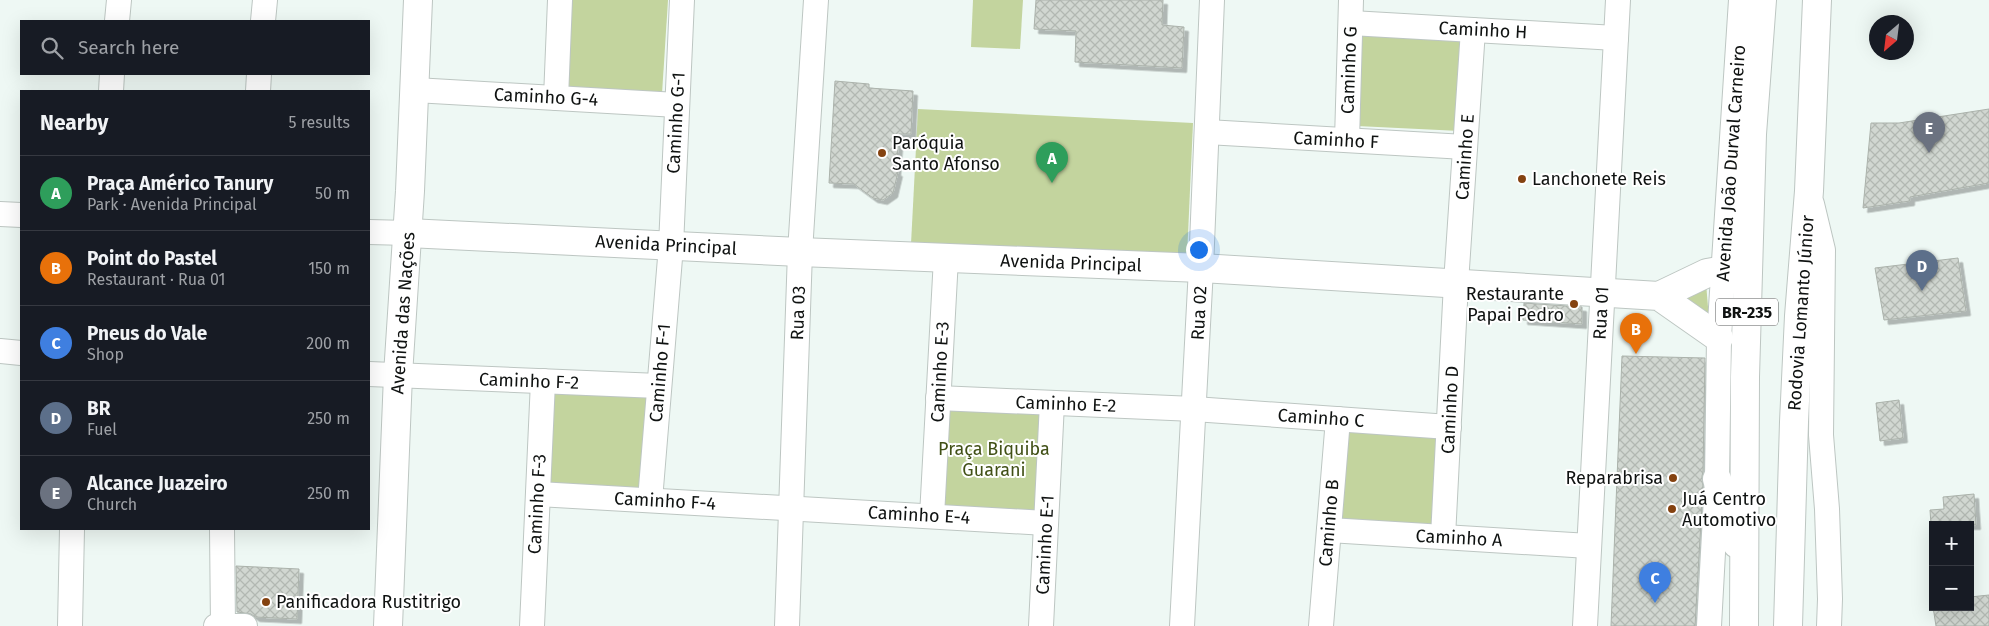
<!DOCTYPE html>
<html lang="en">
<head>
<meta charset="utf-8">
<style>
	body { margin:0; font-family:"Fira Sans",sans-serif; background:#242831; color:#f1f3f6 }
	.controls { position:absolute; right:15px; bottom:15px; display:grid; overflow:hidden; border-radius:0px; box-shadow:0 5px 20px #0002 }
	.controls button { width:45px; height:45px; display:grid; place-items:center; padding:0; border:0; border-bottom:1px solid #363941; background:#171b24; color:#f1f3f6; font:25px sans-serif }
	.compass { position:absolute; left:1869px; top:15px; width:45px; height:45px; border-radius:50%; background:#171b24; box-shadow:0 5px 20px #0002; rotate:208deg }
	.you { position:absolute; left:1198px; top:249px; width:18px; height:18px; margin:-12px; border:4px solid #fff; border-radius:50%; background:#1a73e8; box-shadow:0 0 0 8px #1a73e833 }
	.badge { display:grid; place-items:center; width:32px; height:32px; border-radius:50%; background:#c0a38e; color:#fff; font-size:16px; font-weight:700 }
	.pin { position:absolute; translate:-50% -41px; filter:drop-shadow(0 1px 2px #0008) }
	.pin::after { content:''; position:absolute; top:26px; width:18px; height:15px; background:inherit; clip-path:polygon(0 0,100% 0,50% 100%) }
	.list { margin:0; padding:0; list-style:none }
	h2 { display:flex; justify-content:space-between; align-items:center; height:65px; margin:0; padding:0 20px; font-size:21px }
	h2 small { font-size:16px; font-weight:400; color:#9ea1a6 }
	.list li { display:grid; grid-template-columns:32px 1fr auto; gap:15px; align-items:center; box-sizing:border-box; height:75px; padding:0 20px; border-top:1px solid #363941 }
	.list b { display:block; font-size:19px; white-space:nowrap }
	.list p { margin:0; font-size:16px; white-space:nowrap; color:#9ea1a6 }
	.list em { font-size:16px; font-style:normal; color:#9ea1a6 }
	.icon { flex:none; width:28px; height:28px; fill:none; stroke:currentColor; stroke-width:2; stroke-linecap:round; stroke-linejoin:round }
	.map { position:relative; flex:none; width:1989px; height:626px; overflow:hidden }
	.search { position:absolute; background:#171b24; box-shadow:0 5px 20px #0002; left:20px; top:20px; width:350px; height:55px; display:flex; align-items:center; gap:12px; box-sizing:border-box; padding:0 18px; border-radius:0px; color:#9ea1a6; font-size:19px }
	.panel { position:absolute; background:#171b24; box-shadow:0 5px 20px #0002; left:20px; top:90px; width:350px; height:440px; border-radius:0px }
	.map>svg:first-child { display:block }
</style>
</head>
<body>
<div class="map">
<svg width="1989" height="626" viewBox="0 0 1989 626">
	<defs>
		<pattern id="building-cross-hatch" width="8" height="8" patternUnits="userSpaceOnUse" patternTransform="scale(1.25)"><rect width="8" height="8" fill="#d1d7d1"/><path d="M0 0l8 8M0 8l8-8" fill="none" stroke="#b2b8b2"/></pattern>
		<filter id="shadow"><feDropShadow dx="4.5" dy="4.5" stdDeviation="0" flood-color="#0004"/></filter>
	</defs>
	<rect width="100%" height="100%" fill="#eef8f4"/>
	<g fill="#c3d49e">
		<polygon points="565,0 668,0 662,94 560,87"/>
		<polygon points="973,0 1023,0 1020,49 971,47"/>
		<polygon points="1363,27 1465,34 1460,131 1357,126"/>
		<polygon points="918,109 1193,123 1187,257 911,244"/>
		<polygon points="1706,283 1709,319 1684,298"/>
		<polygon points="546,385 652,393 645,493 540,486"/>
		<polygon points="944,406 1049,411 1045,513 940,508"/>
		<polygon points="1346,422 1442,428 1436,531 1340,525"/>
	</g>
	<g fill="url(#building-cross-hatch)" stroke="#abb2ab" filter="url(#shadow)">
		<polygon points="1036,0 1163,0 1162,25 1184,27 1182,68 1075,62 1076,31 1034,29"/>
		<polygon points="835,81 869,84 869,88 913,91 911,134 899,134 896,172 898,172 893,193 883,200 873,198 854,184 829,183"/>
		<polygon points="1989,109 1989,183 1910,197 1910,201 1863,208 1871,123 1899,123"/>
		<polygon points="1958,258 1966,311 1884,320 1875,268"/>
		<polygon points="1524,303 1582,307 1582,324 1523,320"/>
		<polygon points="1622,356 1705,358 1703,472 1702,476 1703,486 1695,626 1611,626"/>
		<polygon points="1899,400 1903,438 1880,441 1876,403"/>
		<polygon points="1974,494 1976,525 1931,525 1930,510 1944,509 1943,497"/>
		<polygon points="236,566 299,569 297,619 255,617 251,614 237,612"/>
		<polygon points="1989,595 1989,626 1936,626 1933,607 1970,607 1970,597"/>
	</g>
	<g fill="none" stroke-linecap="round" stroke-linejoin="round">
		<g stroke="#bdc6c2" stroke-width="26">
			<g id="minor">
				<polyline points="117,21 119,0"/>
				<polyline points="263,21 265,0"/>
				<polyline points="1351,23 1616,38"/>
				<polyline points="415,90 677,105"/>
				<polyline points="111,91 112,74"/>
				<polyline points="258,91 259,74"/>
				<polyline points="556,98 560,0"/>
				<polyline points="1207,132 1465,147"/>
				<polyline points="1347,140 1351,0"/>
				<polyline points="1812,204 1823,250 1821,435 1827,509 1830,599 1829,626"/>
				<polyline points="0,214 21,215"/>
				<polyline points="369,232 408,233"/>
				<polyline points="0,351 21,353"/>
				<polyline points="369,374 659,386"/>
				<polyline points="938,398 1194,409 1449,427"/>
				<polyline points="538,494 1046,523"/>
				<polyline points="650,500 671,246 682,0"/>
				<polyline points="932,516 946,258"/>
				<polyline points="222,529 223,626"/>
				<polyline points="1329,530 1589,546"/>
				<polyline points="1443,537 1456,283 1473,30"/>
				<polyline points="70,626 72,529"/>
				<polyline points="216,626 245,626"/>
				<polyline points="532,626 543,381"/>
				<polyline points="787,626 800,252 816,0"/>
				<polyline points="1041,626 1052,403"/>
				<polyline points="1182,626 1201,268 1212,0"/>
				<polyline points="1321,626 1338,419"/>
				<polyline points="1585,626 1618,0"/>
				<polyline points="1709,626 1717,479 1719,338 1741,0"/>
			</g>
		</g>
		<g stroke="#bdc6c2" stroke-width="30">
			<g id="tertiary">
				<polyline points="408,233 800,252 1201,268 1659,296 1719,338"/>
				<polyline points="1659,296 1707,273 1724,270"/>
				<polyline points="388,626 398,375 410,191 418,0"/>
			</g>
		</g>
		<g stroke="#bdc6c2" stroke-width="30">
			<g id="trunk">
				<polyline points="1717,479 1737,544"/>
				<polyline points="1744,626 1745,377 1752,134 1762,0"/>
				<polyline points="1788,626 1794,422 1799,316 1809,191 1817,0"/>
			</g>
		</g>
		<use href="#minor" stroke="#fff" stroke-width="24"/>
		<use href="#tertiary" stroke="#fff" stroke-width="28"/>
		<use href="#trunk" stroke="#fff" stroke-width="28"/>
	</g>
	<g fill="#844210" stroke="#fff" stroke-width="2">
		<circle cx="882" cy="153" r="5"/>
		<circle cx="1522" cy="179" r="5"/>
		<circle cx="1574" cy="304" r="5"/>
		<circle cx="1673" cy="478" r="5"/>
		<circle cx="1672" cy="509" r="5"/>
		<circle cx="266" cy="602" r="5"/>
	</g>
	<g text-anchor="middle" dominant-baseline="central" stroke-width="4" stroke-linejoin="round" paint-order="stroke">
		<rect fill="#fff" stroke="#575958" stroke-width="1" x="1716" y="298.5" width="62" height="27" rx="4"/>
		<g font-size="16" font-weight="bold" fill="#0f1211">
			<text x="1747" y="312">BR-235</text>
		</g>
		<g font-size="18" fill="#0f1211" stroke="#fff">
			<text transform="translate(1483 30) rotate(3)">Caminho H</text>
			<text transform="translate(1349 70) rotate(-88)">Caminho G</text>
			<text transform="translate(546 97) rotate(3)">Caminho G-4</text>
			<text transform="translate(676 123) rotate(-87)">Caminho G-1</text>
			<text transform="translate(1336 140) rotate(3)">Caminho F</text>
			<text transform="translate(1465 157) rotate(-86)">Caminho E</text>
			<text transform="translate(1731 163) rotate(-86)">Avenida João Durval Carneiro</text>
			<text transform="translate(666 245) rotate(3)">Avenida Principal</text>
			<text transform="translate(1071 263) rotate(2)">Avenida Principal</text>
			<text transform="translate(403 313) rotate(-86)">Avenida das Nações</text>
			<text transform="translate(798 313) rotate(-88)">Rua 03</text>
			<text transform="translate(1199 313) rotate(-87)">Rua 02</text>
			<text transform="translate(1601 313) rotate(-87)">Rua 01</text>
			<text transform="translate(1801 313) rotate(-86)">Rodovia Lomanto Júnior</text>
			<text transform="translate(940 372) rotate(-87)">Caminho E-3</text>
			<text transform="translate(660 373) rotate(-85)">Caminho F-1</text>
			<text transform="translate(529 381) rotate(2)">Caminho F-2</text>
			<text transform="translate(1066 404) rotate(2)">Caminho E-2</text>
			<text transform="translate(1450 410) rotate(-87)">Caminho D</text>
			<text transform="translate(1321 418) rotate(4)">Caminho C</text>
			<text transform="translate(665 501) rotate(3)">Caminho F-4</text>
			<text transform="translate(537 504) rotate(-87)">Caminho F-3</text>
			<text transform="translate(919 515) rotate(3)">Caminho E-4</text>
			<text transform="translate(1329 523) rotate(-85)">Caminho B</text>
			<text transform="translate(1459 538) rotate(3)">Caminho A</text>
			<text transform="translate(1045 545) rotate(-87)">Caminho E-1</text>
		</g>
		<g font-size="18" fill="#0f1211" stroke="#fff" text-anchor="start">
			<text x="892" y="143">Paróquia<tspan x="892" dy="21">Santo Afonso</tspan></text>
			<text x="1532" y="179">Lanchonete Reis</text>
			<text x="1564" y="294" text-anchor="end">Restaurante<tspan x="1564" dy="21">Papai Pedro</tspan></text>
			<text x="1663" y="478" text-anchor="end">Reparabrisa</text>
			<text x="1682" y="499">Juá Centro<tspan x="1682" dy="21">Automotivo</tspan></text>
			<text x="276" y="602">Panificadora Rustitrigo</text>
		</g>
		<g font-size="18" fill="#415016" stroke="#fff">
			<text x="994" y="449">Praça Biquiba<tspan x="994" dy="21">Guarani</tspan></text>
		</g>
	</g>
</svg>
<div class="controls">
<button>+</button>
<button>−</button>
</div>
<svg class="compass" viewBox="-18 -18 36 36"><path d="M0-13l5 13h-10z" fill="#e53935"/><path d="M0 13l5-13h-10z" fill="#9ea1a6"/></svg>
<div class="you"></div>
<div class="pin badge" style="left:1052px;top:183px;background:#2e9e5b">A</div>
<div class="pin badge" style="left:1636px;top:354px;background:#e8710a">B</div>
<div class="pin badge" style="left:1655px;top:603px;background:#3f7fe0">C</div>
<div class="pin badge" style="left:1922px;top:291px;background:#5c6f8a">D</div>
<div class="pin badge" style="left:1929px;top:153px;background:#6b7280">E</div>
<div class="search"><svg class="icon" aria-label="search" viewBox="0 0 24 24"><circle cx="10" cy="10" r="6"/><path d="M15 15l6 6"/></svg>Search here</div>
<section class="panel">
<h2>Nearby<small>5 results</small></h2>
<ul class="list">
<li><span class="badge" style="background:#2e9e5b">A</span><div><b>Praça Américo Tanury</b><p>Park · Avenida Principal</p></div><em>50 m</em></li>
<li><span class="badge" style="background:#e8710a">B</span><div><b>Point do Pastel</b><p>Restaurant · Rua 01</p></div><em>150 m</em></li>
<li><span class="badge" style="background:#3f7fe0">C</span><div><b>Pneus do Vale</b><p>Shop</p></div><em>200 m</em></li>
<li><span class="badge" style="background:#5c6f8a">D</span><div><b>BR</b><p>Fuel</p></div><em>250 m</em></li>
<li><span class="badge" style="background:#6b7280">E</span><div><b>Alcance Juazeiro</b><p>Church</p></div><em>250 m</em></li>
</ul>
</section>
</div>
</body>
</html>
